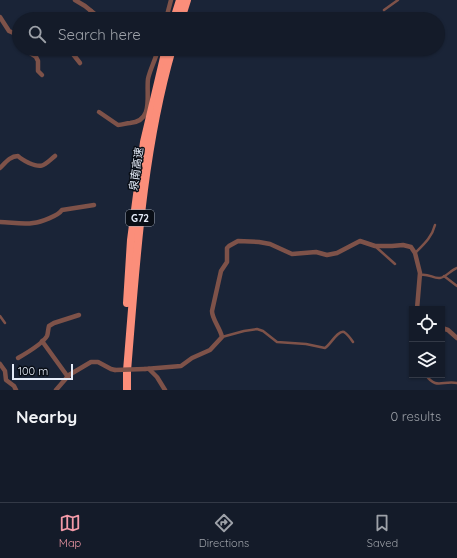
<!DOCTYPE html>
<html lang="en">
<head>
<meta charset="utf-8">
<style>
	body { margin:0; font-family:Quicksand,"Noto Sans SC",sans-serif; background:#1d2431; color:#f1f3f6 }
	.controls { position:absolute; right:12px; bottom:12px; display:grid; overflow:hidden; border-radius:0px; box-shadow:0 1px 3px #0004 }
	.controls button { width:36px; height:36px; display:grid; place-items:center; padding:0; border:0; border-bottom:1px solid #333946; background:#141b29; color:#f1f3f6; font:20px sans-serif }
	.scale { position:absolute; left:12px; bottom:10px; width:61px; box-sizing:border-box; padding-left:4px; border:2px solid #e5ecf9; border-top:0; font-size:11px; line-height:14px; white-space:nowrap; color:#e5ecf9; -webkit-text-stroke:3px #090e16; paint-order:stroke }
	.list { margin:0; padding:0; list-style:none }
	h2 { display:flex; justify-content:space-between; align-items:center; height:52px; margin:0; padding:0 16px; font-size:17px }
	h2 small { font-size:13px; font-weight:400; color:#9da1a8 }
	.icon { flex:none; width:22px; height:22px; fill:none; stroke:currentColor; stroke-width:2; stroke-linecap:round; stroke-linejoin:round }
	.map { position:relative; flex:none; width:457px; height:390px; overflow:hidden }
	.search { position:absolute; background:#141b29; box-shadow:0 1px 3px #0004; left:12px; right:12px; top:12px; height:44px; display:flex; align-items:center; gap:10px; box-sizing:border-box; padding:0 14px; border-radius:22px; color:#9da1a8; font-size:15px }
	.sheet { height:112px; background:#141b29 }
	nav { display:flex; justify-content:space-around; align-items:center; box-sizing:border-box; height:56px; border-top:1px solid #333946; background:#141b29; font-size:11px; color:#9da1a8 }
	nav a { display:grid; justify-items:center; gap:2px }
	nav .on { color:#f39aa8 }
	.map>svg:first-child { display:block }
</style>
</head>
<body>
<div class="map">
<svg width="457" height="390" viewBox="0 0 457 390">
	<rect width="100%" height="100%" fill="#1a2437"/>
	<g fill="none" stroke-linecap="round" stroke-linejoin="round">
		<g stroke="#7e5249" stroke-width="2.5">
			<polyline points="384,10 398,0"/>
			<polyline points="376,247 395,264"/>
			<path d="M415,253c9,-9 17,-16 20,-28"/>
			<path d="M420,275c9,-2 13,4 20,3 6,-1 11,-8 17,-10"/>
			<polyline points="444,276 457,286"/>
			<polyline points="0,316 5,323"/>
			<path d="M222,337l22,-6 13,-2 6,2 14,11 29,2 19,4c5,-3 13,-18 19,-16 3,2 7,7 9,10"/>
			<path d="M426,375c10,15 17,5 31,8"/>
		</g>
		<g stroke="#7e5249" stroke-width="4.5">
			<polyline points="75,0 85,6 101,19"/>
			<polyline points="0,17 9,31 18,35 19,36"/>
			<polyline points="89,19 91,11"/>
			<polyline points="166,19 171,0"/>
			<polyline points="24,49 36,57 38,61 38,71 42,75"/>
			<polyline points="69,49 80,63"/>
			<polyline points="118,49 121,53 130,50"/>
			<path d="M99,112l19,13c5,0 8,-2 12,-2 24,-2 16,-27 18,-44 2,-10 8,-20 10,-30"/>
			<path d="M0,168c5,-5 10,-12 18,-12 3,3 7,5 11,7 14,6 15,2 26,-7"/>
			<path d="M0,222c10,0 23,3 33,1 8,-1 25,-7 29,-13l32,-5"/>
			<polyline points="442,328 448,330 457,338"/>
			<polyline points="42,341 68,377"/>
			<path d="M18,358c7,-4 25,-15 29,-22 1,-2 1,-7 2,-10l5,-3 25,-8"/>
			<polyline points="0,364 5,371 6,380 14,386 16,390"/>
			<path d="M145,369l36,-3 11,-8 18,-8 12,-13c-2,-9 -10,-18 -10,-26l9,-40 6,-9v-14l2,-2 9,-5 21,1 11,2 22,10 24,-2 11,3 10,-2 23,-12 15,5h17l11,-1 8,2 4,6 5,20 -3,36"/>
			<polyline points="149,369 157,377 165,390"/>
			<polyline points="56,390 69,375 91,362 98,362 111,369 115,370"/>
		</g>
		<g stroke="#fb8e7a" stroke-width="8">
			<polyline points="174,19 180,0"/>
			<polyline points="181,19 187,0"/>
			<polyline points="127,303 131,240 144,142 166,49"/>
			<path d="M127,390v-19c9,-108 15,-218 45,-322"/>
		</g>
		<polyline stroke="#7e5249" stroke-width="4.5" points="115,370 145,369"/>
	</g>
	<g text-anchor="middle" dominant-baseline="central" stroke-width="3" stroke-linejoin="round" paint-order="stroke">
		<rect fill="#090e16" stroke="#a3a9b5" stroke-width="1" x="126" y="210" width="28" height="16" rx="3"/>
		<g font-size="10" font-weight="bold" fill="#e5ecf9">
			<text x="140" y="218">G72</text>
		</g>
		<g font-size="11" fill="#e5ecf9" stroke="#090e16">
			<text transform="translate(136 169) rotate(-82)">泉南高速</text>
		</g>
	</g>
</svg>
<div class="controls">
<button><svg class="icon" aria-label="locate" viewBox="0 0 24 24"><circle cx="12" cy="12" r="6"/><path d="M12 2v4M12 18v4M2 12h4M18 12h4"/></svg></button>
<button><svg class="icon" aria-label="layers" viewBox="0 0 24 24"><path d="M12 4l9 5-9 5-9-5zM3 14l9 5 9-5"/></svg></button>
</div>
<div class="scale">100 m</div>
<div class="search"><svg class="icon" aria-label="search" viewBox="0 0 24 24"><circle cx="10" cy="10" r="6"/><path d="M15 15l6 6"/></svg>Search here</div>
</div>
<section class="sheet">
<h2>Nearby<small>0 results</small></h2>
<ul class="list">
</ul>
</section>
<nav>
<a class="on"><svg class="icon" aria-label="map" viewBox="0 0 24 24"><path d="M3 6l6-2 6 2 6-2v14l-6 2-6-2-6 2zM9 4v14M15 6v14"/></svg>Map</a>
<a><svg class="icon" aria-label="directions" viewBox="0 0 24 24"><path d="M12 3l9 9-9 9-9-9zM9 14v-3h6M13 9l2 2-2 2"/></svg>Directions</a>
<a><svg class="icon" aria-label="saved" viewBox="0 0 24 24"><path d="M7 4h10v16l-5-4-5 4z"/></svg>Saved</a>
</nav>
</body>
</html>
